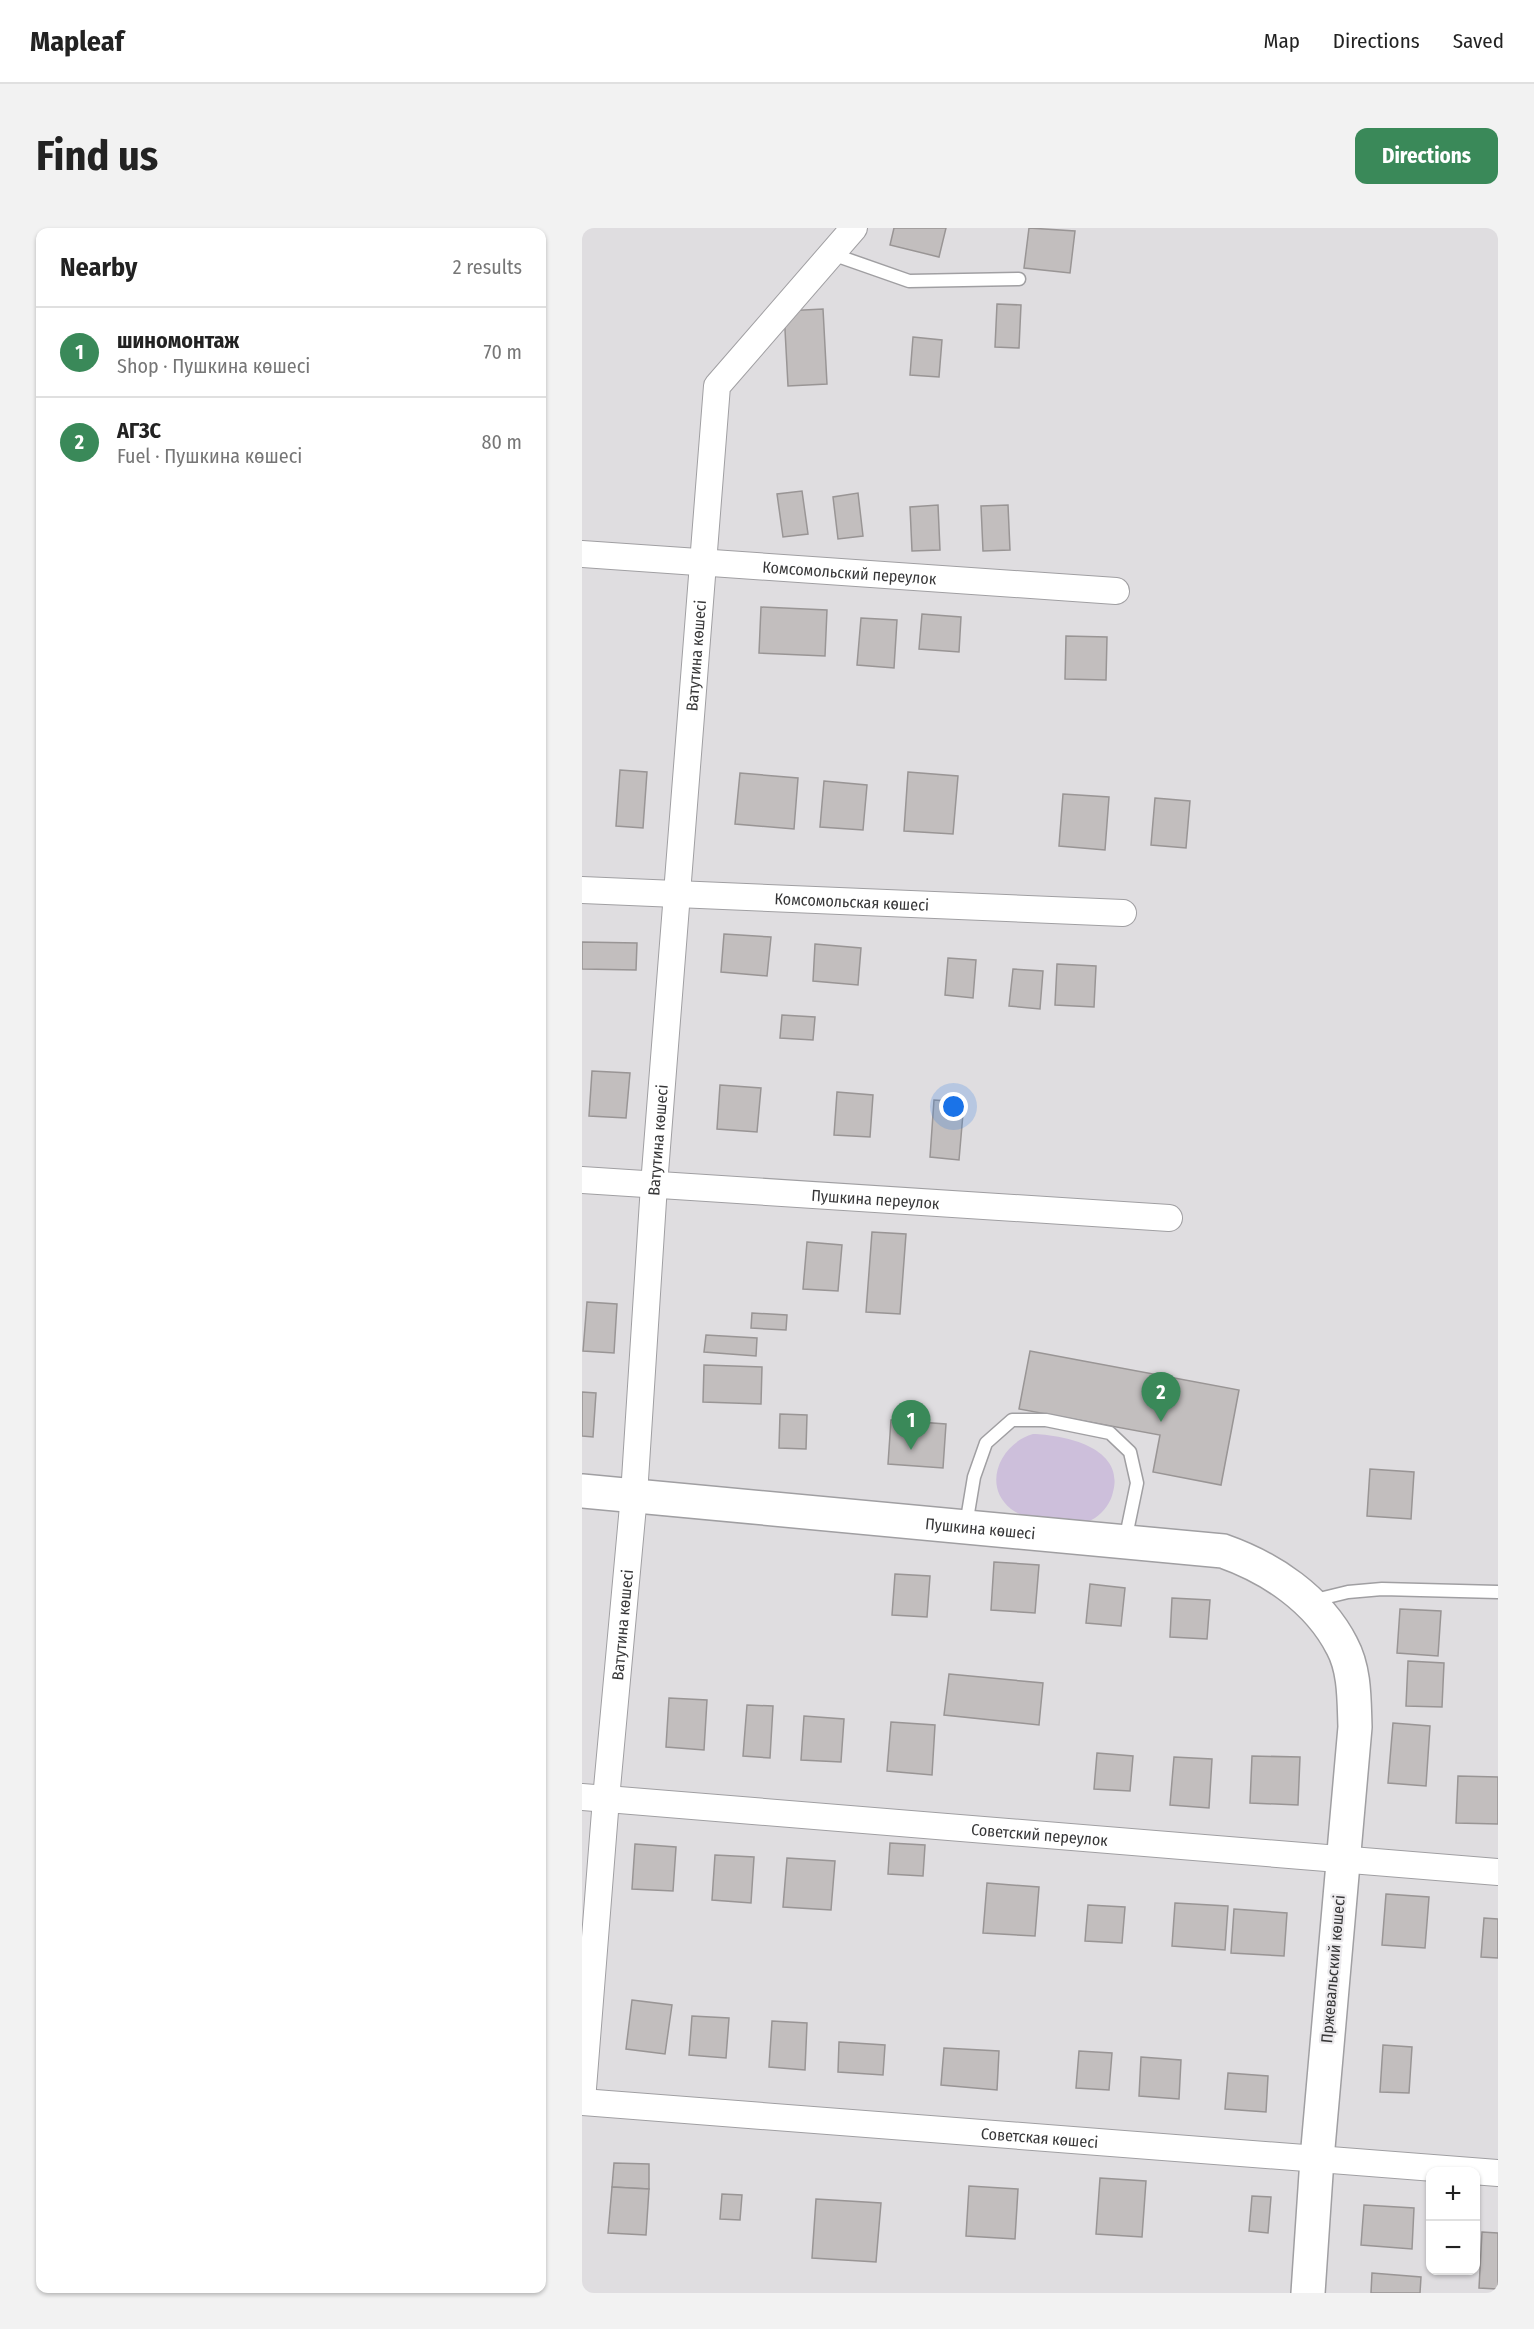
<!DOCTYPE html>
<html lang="en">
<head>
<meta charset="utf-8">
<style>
	body { margin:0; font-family:"Fira Sans Condensed",sans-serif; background:#f2f2f2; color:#222 }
	.controls { position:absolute; right:18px; bottom:18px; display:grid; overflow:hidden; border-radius:12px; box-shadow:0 2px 4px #0004 }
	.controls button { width:54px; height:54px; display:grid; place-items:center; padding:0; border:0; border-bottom:2px solid #e0e0e0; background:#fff; color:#222; font:30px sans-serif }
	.you { position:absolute; left:372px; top:879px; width:21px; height:21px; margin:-15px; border:4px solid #fff; border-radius:50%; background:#1a73e8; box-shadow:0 0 0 9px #1a73e833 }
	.badge { display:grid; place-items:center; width:39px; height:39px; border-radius:50%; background:#3a8959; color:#fff; font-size:20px; font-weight:700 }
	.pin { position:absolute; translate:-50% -50px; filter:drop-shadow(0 2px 3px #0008) }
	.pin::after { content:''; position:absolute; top:32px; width:21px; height:18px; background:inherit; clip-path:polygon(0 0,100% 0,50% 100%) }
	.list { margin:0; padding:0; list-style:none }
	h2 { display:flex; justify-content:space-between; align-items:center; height:78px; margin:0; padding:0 24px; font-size:26px }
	h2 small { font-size:20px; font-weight:400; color:#767676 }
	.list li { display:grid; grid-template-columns:39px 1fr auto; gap:18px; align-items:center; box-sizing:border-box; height:90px; padding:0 24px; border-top:2px solid #e0e0e0 }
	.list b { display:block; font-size:22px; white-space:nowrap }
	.list p { margin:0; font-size:20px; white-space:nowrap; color:#767676 }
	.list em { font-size:20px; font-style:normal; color:#767676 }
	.map { position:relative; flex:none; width:916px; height:2065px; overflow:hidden; border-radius:12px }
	header { display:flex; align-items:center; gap:36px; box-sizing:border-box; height:84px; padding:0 30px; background:#fff; border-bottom:2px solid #e0e0e0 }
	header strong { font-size:28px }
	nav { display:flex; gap:33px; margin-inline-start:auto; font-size:21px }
	.intro { display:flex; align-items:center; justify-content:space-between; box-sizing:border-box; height:144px; padding:0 36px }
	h1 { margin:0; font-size:42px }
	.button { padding:15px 27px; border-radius:12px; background:#3a8959; color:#fff; font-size:21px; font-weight:700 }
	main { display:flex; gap:36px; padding:0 36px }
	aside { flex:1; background:#fff; border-radius:12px; box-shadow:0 2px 4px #0004 }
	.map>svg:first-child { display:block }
</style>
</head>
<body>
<header>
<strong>Mapleaf</strong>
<nav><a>Map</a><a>Directions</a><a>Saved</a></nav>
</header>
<div class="intro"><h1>Find us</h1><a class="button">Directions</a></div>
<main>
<aside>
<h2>Nearby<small>2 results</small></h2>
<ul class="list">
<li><span class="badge">1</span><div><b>шиномонтаж</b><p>Shop · Пушкина көшесі</p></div><em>70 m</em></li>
<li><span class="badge">2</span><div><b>АГЗС</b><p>Fuel · Пушкина көшесі</p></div><em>80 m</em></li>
</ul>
</aside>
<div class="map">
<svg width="916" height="2065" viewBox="0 0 916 2065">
	<rect width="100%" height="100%" fill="#dfdde0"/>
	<path fill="#cdbfdb" d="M451,1206c33,1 92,14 80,58 -2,10 -9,20 -18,26 -11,7 -23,3 -35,2 -17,-2 -36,-1 -49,-11 -30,-24 -10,-66 22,-75z"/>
	<g fill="#c2bebe" stroke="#999595" stroke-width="1.5">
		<polygon points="312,0 364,0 357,29 308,17"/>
		<polygon points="447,0 493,3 488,45 442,40"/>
		<polygon points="415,76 439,77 437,120 413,119"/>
		<polygon points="241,81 245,156 206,158 202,83"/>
		<polygon points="331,109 360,112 357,149 328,147"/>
		<polygon points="220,263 226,306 201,309 195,266"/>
		<polygon points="276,265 281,308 256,311 251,269"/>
		<polygon points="356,277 358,322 330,323 328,279"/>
		<polygon points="426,277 428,322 401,323 399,278"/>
		<polygon points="179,379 245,382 243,428 177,425"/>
		<polygon points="340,386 379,389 377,424 337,421"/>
		<polygon points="279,390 315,392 312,440 275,437"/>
		<polygon points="484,408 525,409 524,452 483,451"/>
		<polygon points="38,542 65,544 61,600 34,598"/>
		<polygon points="326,544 376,548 371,606 322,603"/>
		<polygon points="158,545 216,550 212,601 153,596"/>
		<polygon points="242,553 285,557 281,602 238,599"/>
		<polygon points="481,566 527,569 523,622 477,618"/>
		<polygon points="573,570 608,573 604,620 569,617"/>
		<polygon points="142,706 189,709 185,748 139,744"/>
		<polygon points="0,714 55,715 54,742 0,741"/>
		<polygon points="233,716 279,720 276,757 231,753"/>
		<polygon points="366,730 394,732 391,770 363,767"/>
		<polygon points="475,736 514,738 512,779 473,777"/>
		<polygon points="431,741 461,743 458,781 427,778"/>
		<polygon points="200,787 233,789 231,812 198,810"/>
		<polygon points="10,843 48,845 44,890 7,888"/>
		<polygon points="138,857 179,860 175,904 135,901"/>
		<polygon points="255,864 291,867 288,909 252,907"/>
		<polygon points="352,872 382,874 377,932 348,929"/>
		<polygon points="290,1004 324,1006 318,1086 284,1084"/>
		<polygon points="225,1014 260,1017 256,1063 221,1061"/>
		<polygon points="5,1074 35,1076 32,1125 1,1123"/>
		<polygon points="170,1085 205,1087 204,1102 169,1100"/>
		<polygon points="124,1107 175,1110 174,1128 122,1124"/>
		<polygon points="448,1123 657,1162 639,1257 571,1244 578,1207 437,1181"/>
		<polygon points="122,1137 180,1139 179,1176 121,1174"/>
		<polygon points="0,1164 14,1165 11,1209 0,1208"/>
		<polygon points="198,1186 225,1187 224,1221 197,1220"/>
		<polygon points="309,1192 364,1196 361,1240 306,1236"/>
		<polygon points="788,1241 832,1244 829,1291 785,1288"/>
		<polygon points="412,1334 457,1337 453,1385 409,1382"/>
		<polygon points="313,1346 348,1348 345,1389 310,1387"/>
		<polygon points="508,1356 543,1360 539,1398 504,1395"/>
		<polygon points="590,1370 628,1372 625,1411 588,1409"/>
		<polygon points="818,1381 859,1383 856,1428 815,1425"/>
		<polygon points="826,1433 862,1435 860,1479 824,1478"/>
		<polygon points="367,1446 461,1455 457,1497 362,1487"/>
		<polygon points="87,1470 125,1472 122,1522 84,1519"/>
		<polygon points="165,1477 191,1478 188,1530 161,1528"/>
		<polygon points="222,1488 262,1491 259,1534 219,1532"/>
		<polygon points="309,1494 353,1497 350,1547 305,1543"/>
		<polygon points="811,1495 848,1498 844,1558 806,1555"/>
		<polygon points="515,1525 551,1528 548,1563 512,1561"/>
		<polygon points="670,1528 718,1529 716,1577 668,1575"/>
		<polygon points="592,1529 630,1531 627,1580 588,1577"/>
		<polygon points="876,1548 916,1549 916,1596 874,1595"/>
		<polygon points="308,1615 343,1617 341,1648 306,1646"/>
		<polygon points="53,1616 94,1619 91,1663 50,1661"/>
		<polygon points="133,1627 172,1629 169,1675 130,1672"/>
		<polygon points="205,1630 253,1633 249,1682 201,1679"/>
		<polygon points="405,1655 457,1659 453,1708 401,1705"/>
		<polygon points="804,1666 847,1669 843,1720 800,1717"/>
		<polygon points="593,1675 646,1678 643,1722 590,1718"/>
		<polygon points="506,1677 543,1679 540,1715 503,1713"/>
		<polygon points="652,1681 705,1685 702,1728 649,1725"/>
		<polygon points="902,1690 916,1691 916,1730 899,1729"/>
		<polygon points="50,1772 90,1777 83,1826 44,1821"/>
		<polygon points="110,1788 147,1790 144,1830 107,1827"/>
		<polygon points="190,1793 225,1795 223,1842 187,1839"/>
		<polygon points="257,1814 303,1817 301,1847 256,1844"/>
		<polygon points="801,1817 830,1819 827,1865 798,1864"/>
		<polygon points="362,1820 417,1823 415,1862 359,1857"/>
		<polygon points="497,1823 530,1825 527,1862 494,1860"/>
		<polygon points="559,1829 599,1832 597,1871 557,1868"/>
		<polygon points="646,1845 686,1848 684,1884 643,1881"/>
		<polygon points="32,1935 67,1936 67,1961 30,1959"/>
		<polygon points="518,1950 564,1953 560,2009 514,2006"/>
		<polygon points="387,1958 436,1961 433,2011 384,2008"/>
		<polygon points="30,1959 67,1961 64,2007 26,2005"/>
		<polygon points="140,1966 160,1967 158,1992 138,1991"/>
		<polygon points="670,1968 689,1969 686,2005 667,2003"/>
		<polygon points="234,1971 299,1975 294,2034 230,2030"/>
		<polygon points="782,1977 832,1980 830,2021 779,2017"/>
		<polygon points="900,2004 916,2005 916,2061 897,2060"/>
		<polygon points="790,2045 839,2049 838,2065 789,2065"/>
	</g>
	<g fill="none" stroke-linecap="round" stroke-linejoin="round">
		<g stroke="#a09fa2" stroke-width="15">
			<g id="lane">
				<polyline points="250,26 327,53 437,51"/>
				<polyline points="384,1297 392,1249 404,1215 430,1192 464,1192 528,1205 548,1224 555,1255 543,1313"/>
				<polyline points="729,1373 766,1364 800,1361 916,1364"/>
			</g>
		</g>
		<g stroke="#a09fa2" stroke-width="28">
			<g id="street">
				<path id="s1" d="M0,326l534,37"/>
				<path id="s2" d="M0,662l541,23"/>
				<path id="s3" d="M0,952l587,38"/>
				<path id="s4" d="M0,1569l916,75"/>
				<path id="s5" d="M0,1873l24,-302 28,-304 20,-310 63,-799 137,-158"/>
				<path id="s6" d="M0,1874l916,71"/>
			</g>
		</g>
		<g stroke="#a09fa2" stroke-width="36">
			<g id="secondary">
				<path id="s7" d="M0,1263l641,60c48,17 95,48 119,95 13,24 12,54 13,81l-38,432 -9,134"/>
			</g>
		</g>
		<use href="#lane" stroke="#fff" stroke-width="12"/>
		<use href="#street" stroke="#fff" stroke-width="26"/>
		<use href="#secondary" stroke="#fff" stroke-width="33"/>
	</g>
	<g text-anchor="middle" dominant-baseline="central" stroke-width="4.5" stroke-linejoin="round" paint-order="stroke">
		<g font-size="16" fill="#373738" stroke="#eceaed">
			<text stroke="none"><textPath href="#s1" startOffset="268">Комсомольский переулок</textPath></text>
			<text stroke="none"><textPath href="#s5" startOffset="1450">Ватутина көшесі</textPath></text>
			<text stroke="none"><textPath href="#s2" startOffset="270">Комсомольская көшесі</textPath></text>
			<text stroke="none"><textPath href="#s5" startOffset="964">Ватутина көшесі</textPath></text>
			<text stroke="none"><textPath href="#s3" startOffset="294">Пушкина переулок</textPath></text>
			<text stroke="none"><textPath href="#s7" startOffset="400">Пушкина көшесі</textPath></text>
			<text stroke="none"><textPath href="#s5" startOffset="478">Ватутина көшесі</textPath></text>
			<text stroke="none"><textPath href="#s4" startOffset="459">Советский переулок</textPath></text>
			<text transform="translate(751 1741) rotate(-85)">Пржевальский көшесі</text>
			<text stroke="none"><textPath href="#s6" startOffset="459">Советская көшесі</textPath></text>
		</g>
	</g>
</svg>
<div class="controls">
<button>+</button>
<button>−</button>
</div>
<div class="you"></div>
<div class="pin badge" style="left:329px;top:1222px">1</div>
<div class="pin badge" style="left:579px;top:1194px">2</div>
</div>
</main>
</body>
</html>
